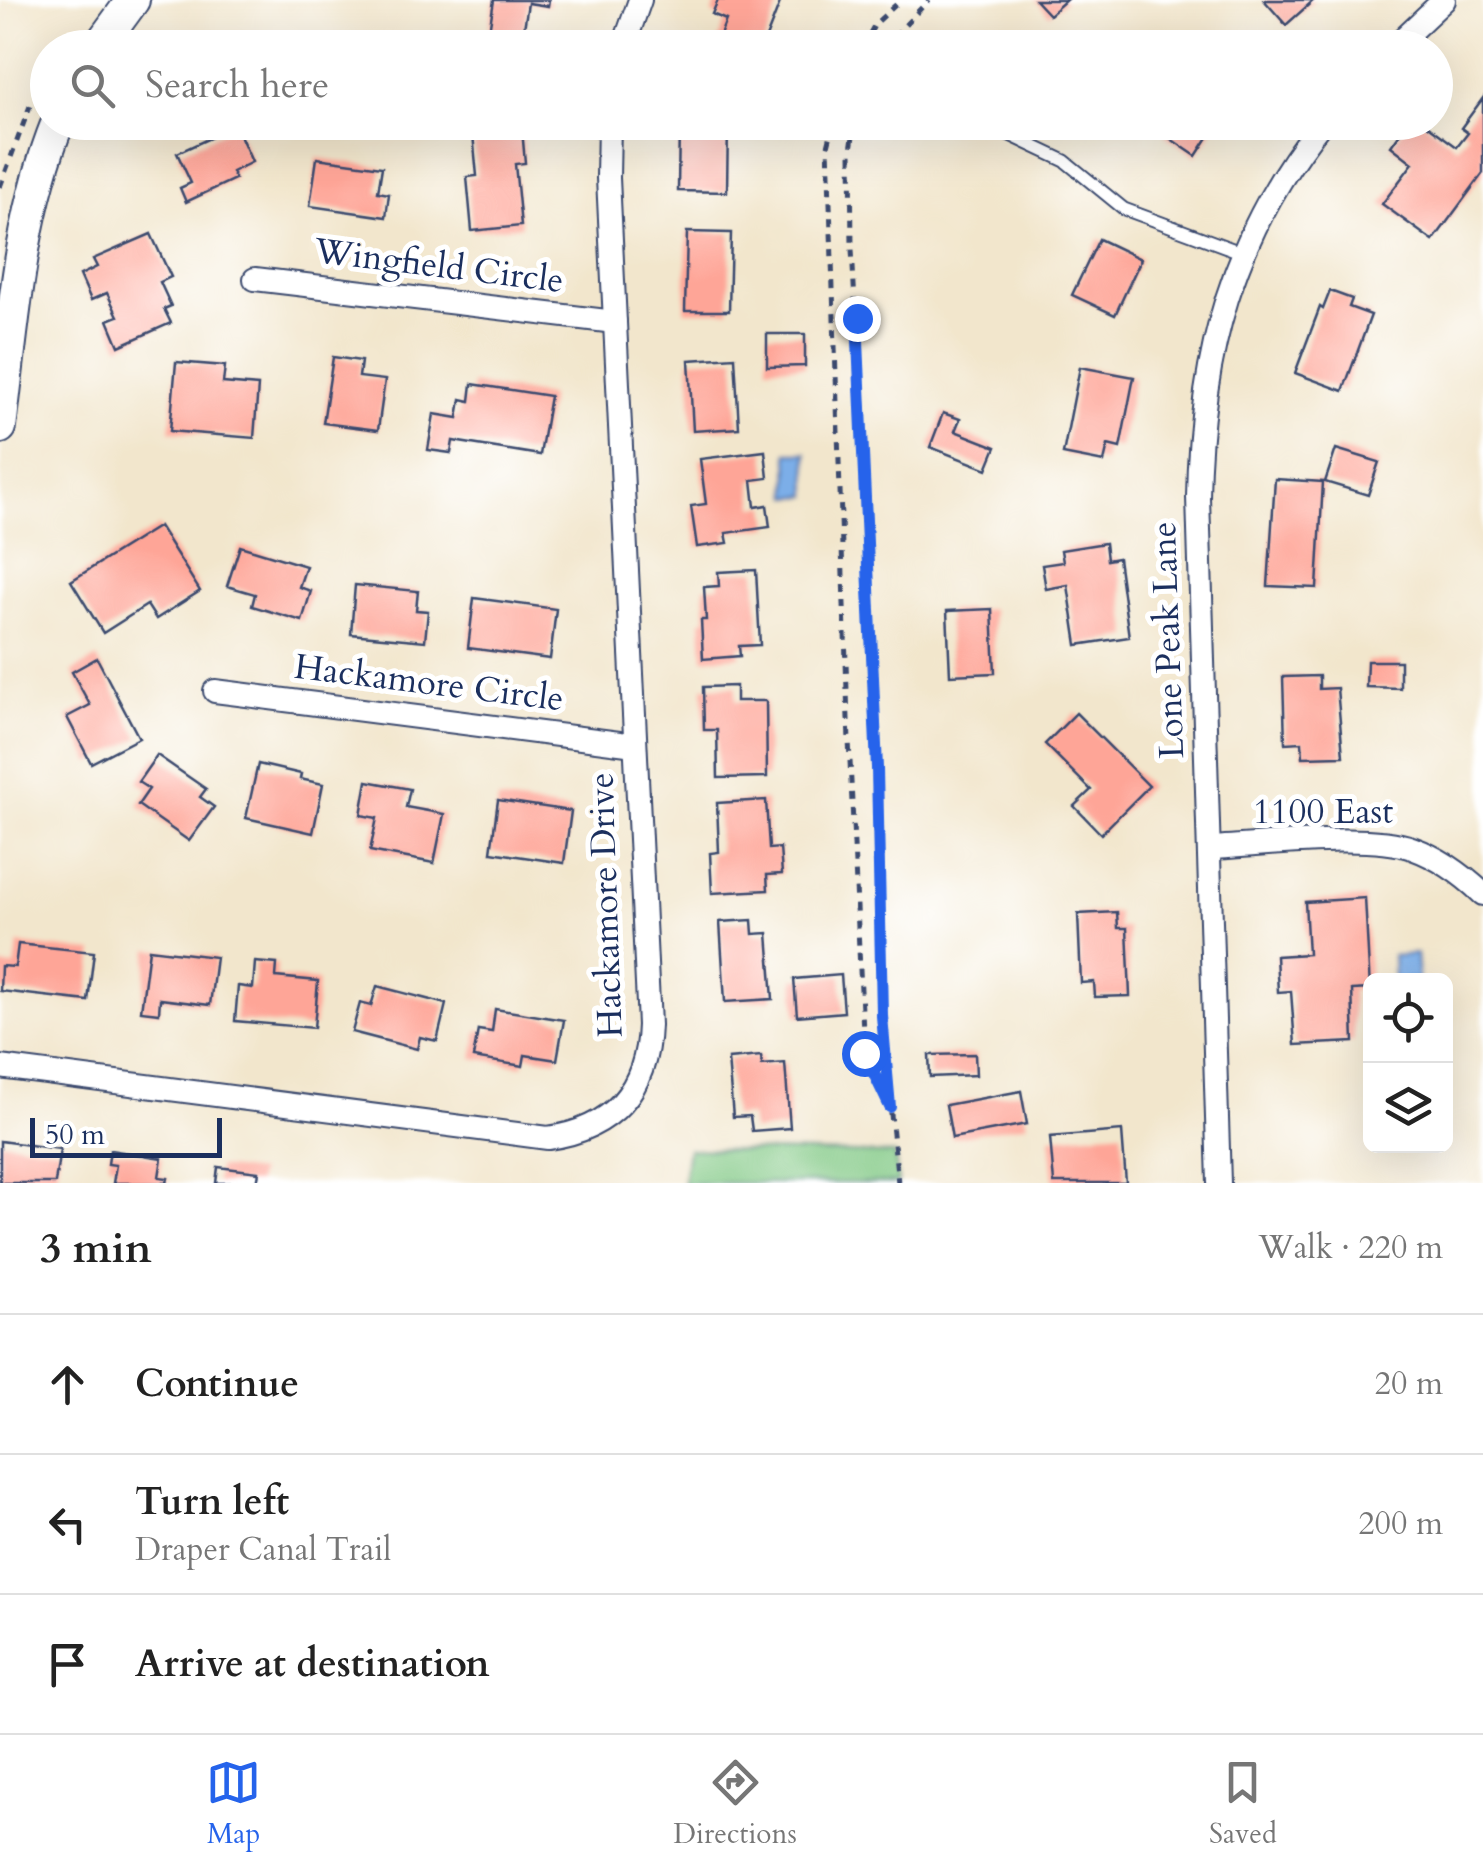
<!DOCTYPE html>
<html lang="en">
<head>
<meta charset="utf-8">
<style>
	body { margin:0; font-family:Cardo,serif; background:#f2f2f2; color:#222 }
	.controls { position:absolute; right:30px; bottom:30px; display:grid; overflow:hidden; border-radius:15px; box-shadow:0 10px 40px #0002 }
	.controls button { width:90px; height:90px; display:grid; place-items:center; padding:0; border:0; border-bottom:2px solid #e0e0e0; background:#fff; color:#222; font:50px sans-serif }
	.scale { position:absolute; left:30px; bottom:25px; width:192px; box-sizing:border-box; padding-left:10px; border:5px solid #1b2f5e; border-top:0; font-size:28px; line-height:35px; white-space:nowrap; color:#1b2f5e; -webkit-text-stroke:8px #fff; paint-order:stroke }
	.stop { position:absolute; width:30px; height:30px; margin:-22px; border:8px solid #2563eb; border-radius:50%; background:#fff }
	.stop.end { background:#2563eb; border-color:#fff; box-shadow:0 2px 10px #0008 }
	.list { margin:0; padding:0; list-style:none }
	h2 { display:flex; justify-content:space-between; align-items:center; height:130px; margin:0; padding:0 40px; font-size:42px }
	h2 small { font-size:32px; font-weight:400; color:#767676 }
	.list li { display:grid; grid-template-columns:65px 1fr auto; gap:30px; align-items:center; box-sizing:border-box; height:140px; padding:0 40px; border-top:2px solid #e0e0e0 }
	.list b { display:block; font-size:38px; white-space:nowrap }
	.list p { margin:0; font-size:32px; white-space:nowrap; color:#767676 }
	.list em { font-size:32px; font-style:normal; color:#767676 }
	.icon { flex:none; width:55px; height:55px; fill:none; stroke:currentColor; stroke-width:2; stroke-linecap:round; stroke-linejoin:round }
	.map { position:relative; flex:none; width:1483px; height:1183px; overflow:hidden }
	.search { position:absolute; background:#fff; box-shadow:0 10px 40px #0002; left:30px; right:30px; top:30px; height:110px; display:flex; align-items:center; gap:25px; box-sizing:border-box; padding:0 35px; border-radius:55px; color:#767676; font-size:38px }
	.sheet { height:550px; background:#fff }
	nav { display:flex; justify-content:space-around; align-items:center; box-sizing:border-box; height:140px; border-top:2px solid #e0e0e0; background:#fff; font-size:28px; color:#767676 }
	nav a { display:grid; justify-items:center; gap:5px }
	nav .on { color:#2563eb }
	.map>svg:first-child { display:block }
</style>
</head>
<body>
<div class="map">
<svg width="1483" height="1183" viewBox="0 0 1483 1183">
	<rect width="100%" height="100%" fill="#fff"/>
	<filter id="ink" filterUnits="userSpaceOnUse"><feTurbulence type="fractalNoise" baseFrequency=".01" numOctaves="2"/><feDisplacementMap in="SourceGraphic" scale="20" xChannelSelector="R" yChannelSelector="G"/><feConvolveMatrix kernelMatrix="1 2 1 2 8 2 1 2 1" color-interpolation-filters="sRGB"/></filter>
	<filter id="wash" filterUnits="userSpaceOnUse"><feTurbulence type="fractalNoise" baseFrequency=".0048" numOctaves="4" result="noise"/><feDisplacementMap in="SourceGraphic" scale="40" xChannelSelector="R" yChannelSelector="G"/><feGaussianBlur stdDeviation="2.25" result="paint"/><feColorMatrix in="noise" values="0 0 0 0 0 0 0 0 0 0 0 0 0 0 0 0 0 1.4 0 .05"/><feComposite in="paint" operator="in"/></filter>
	<g filter="url(#wash)">
		<rect width="100%" height="100%" fill="#f2e6cc"/>
		<polygon fill="#82c985" stroke="#4e7c72" stroke-width="2.5" points="688,1149 895,1154 898,1183 683,1183"/>
		<g fill="#7caee8" stroke="#4c6ea3" stroke-width="2.5">
			<polygon points="788,453 807,453 808,496 789,497"/>
			<polygon points="1416,954 1418,980 1394,980 1393,956"/>
		</g>
		<g id="blocks">
			<g fill="#fea597">
				<polygon points="494,0 549,0 548,6 528,3 521,48 487,44"/>
				<polygon points="718,0 781,0 762,48 715,48 726,20 712,14"/>
				<polygon points="1035,0 1066,0 1049,15"/>
				<polygon points="1264,0 1314,0 1286,25"/>
				<polygon points="1483,98 1483,173 1433,241 1382,204 1413,163 1391,146 1408,122 1423,122 1457,147 1468,133 1461,128"/>
				<polygon points="679,122 728,122 727,192 678,191"/>
				<polygon points="1166,122 1218,122 1196,156 1165,135 1171,126"/>
				<polygon points="236,126 252,162 232,172 235,179 186,202 180,188 191,183 177,153"/>
				<polygon points="522,129 525,163 515,164 521,226 472,231 467,177 477,176 473,134"/>
				<polygon points="317,158 382,167 378,192 389,194 386,217 310,206"/>
				<polygon points="687,232 731,233 729,311 685,311"/>
				<polygon points="151,234 171,277 160,282 171,306 164,309 171,323 119,346 108,320 118,316 107,293 91,300 80,275 97,267 93,259"/>
				<polygon points="1099,239 1141,259 1115,315 1072,295"/>
				<polygon points="1330,291 1352,299 1349,307 1371,315 1343,391 1295,373 1320,307 1323,309"/>
				<polygon points="767,334 805,334 805,366 767,367"/>
				<polygon points="333,357 361,361 359,377 385,380 378,430 323,423"/>
				<polygon points="735,357 739,428 693,431 689,360"/>
				<polygon points="176,362 225,366 223,383 258,386 254,438 170,431"/>
				<polygon points="1080,367 1134,377 1120,448 1108,445 1104,462 1063,454"/>
				<polygon points="472,384 550,396 540,455 453,441 451,453 428,450 434,414 458,418 461,399 470,401"/>
				<polygon points="943,413 960,419 955,431 996,447 987,469 930,447"/>
				<polygon points="1336,449 1379,462 1368,495 1325,482"/>
				<polygon points="765,451 768,478 752,480 755,507 767,505 770,527 726,533 728,543 697,547 691,506 706,504 700,459"/>
				<polygon points="1275,479 1323,482 1317,588 1268,586"/>
				<polygon points="159,526 200,591 156,619 147,605 103,633 71,581"/>
				<polygon points="1105,543 1107,560 1118,558 1129,637 1077,645 1068,585 1046,589 1042,565 1063,562 1061,550"/>
				<polygon points="240,546 306,566 299,587 311,591 302,621 252,606 255,594 227,586"/>
				<polygon points="756,570 760,645 739,646 740,656 703,659 701,620 706,620 704,587 719,586 718,572"/>
				<polygon points="355,585 418,591 416,610 428,611 425,641 351,634"/>
				<polygon points="474,598 556,609 550,659 468,648"/>
				<polygon points="992,609 995,673 950,675 947,611"/>
				<polygon points="97,658 139,738 91,763 67,717 90,705 72,672"/>
				<polygon points="1367,661 1400,661 1400,688 1366,687"/>
				<polygon points="1319,676 1319,689 1337,688 1343,756 1303,757 1302,742 1285,743 1283,677"/>
				<polygon points="736,686 736,701 766,701 767,777 718,778 717,730 704,730 703,687"/>
				<polygon points="1076,713 1149,786 1101,834 1074,806 1091,790 1045,744"/>
				<polygon points="157,755 206,789 200,797 214,807 189,841 138,805 149,789 138,782"/>
				<polygon points="258,764 301,774 300,779 323,784 313,833 246,818"/>
				<polygon points="367,781 410,789 406,807 444,814 434,863 370,851 377,818 361,815"/>
				<polygon points="498,800 571,811 564,863 491,852"/>
				<polygon points="766,800 769,849 780,848 782,874 767,875 768,890 712,893 710,853 719,852 717,803"/>
				<polygon points="1365,898 1370,989 1352,990 1354,1042 1295,1045 1291,991 1278,992 1276,956 1308,954 1305,902"/>
				<polygon points="1117,912 1118,928 1127,928 1130,996 1095,997 1094,982 1081,983 1078,914"/>
				<polygon points="752,920 753,934 768,933 773,999 725,1002 720,922"/>
				<polygon points="18,944 94,952 88,1001 0,991 1,966 15,967"/>
				<polygon points="149,949 216,957 210,1005 160,999 159,1013 141,1011"/>
				<polygon points="255,962 277,964 276,977 318,981 314,1028 235,1021 238,986 253,988"/>
				<polygon points="841,975 844,1012 797,1016 794,979"/>
				<polygon points="377,986 446,1004 437,1041 420,1037 417,1049 352,1032 360,1003 371,1006"/>
				<polygon points="495,1009 564,1020 557,1060 525,1055 523,1066 473,1058 478,1030 492,1032"/>
				<polygon points="975,1054 976,1075 930,1077 929,1055"/>
				<polygon points="761,1056 762,1065 785,1063 790,1128 752,1131 750,1116 733,1117 728,1059"/>
				<polygon points="1021,1091 1027,1124 952,1138 946,1105"/>
				<polygon points="1122,1131 1126,1183 1054,1183 1050,1137"/>
				<polygon points="0,1141 60,1149 55,1183 0,1183"/>
				<polygon points="110,1150 162,1158 159,1177 168,1178 167,1183 113,1183 116,1165 108,1164"/>
				<polygon points="218,1167 259,1172 257,1183 216,1183"/>
			</g>
		</g>
	</g>
	<g filter="url(#ink)">
		<use href="#blocks" fill-opacity="0" stroke="#3b4a6e" stroke-width="2.5"/>
		<g fill="none" stroke-linecap="round" stroke-linejoin="round">
			<g stroke="#3b4a6e" stroke-width="15">
				<polyline id="lane" points="991,126 1065,161 1124,209 1243,253"/>
			</g>
			<g stroke="#3b4a6e" stroke-width="26">
				<g id="street">
					<polyline points="623,48 640,0"/>
					<polyline points="1393,48 1444,0"/>
					<polyline points="255,279 615,322"/>
					<polyline points="215,691 635,745"/>
					<path d="M1209,848c50,-2 159,-16 203,0 28,10 50,26 71,46"/>
					<path d="M0,1067l548,71c65,-9 99,-48 101,-113l-41,-847 1,-56"/>
					<path d="M1219,1183l-21,-686c2,-141 34,-263 124,-375"/>
				</g>
			</g>
			<g stroke="#3b4a6e" stroke-width="36">
				<g id="secondary">
					<polyline points="98,48 133,0"/>
					<path d="M0,427c13,-103 19,-208 58,-305"/>
				</g>
			</g>
			<g stroke="#3b4a6e" stroke-width="5" stroke-dasharray="8 8" stroke-linecap="butt">
				<polyline points="862,48 875,24 901,0"/>
				<polyline points="883,48 929,0"/>
				<polyline points="834,122 828,146 848,719 864,1053 887,1103"/>
				<polyline points="855,122 851,150 852,249 871,591 881,1016 898,1183"/>
				<polyline points="0,187 30,106"/>
			</g>
			<use href="#lane" stroke="#fff" stroke-width="11"/>
			<use href="#street" stroke="#fff" stroke-width="22"/>
			<use href="#secondary" stroke="#fff" stroke-width="32"/>
		</g>
	</g>
	<g fill="none" stroke-linecap="round" stroke-linejoin="round" filter="url(#ink)">
		<polyline stroke="#2563eb" stroke-width="12" points="857,318 877,768 882,1016 890,1107 864,1053"/>
	</g>
	<g text-anchor="middle" dominant-baseline="central" stroke-width="10" stroke-linejoin="round" paint-order="stroke">
		<g font-size="35" fill="#1b2f5e" stroke="#fff">
			<text transform="translate(439 266) rotate(7)">Wingfield Circle</text>
			<text transform="translate(1168 640) rotate(-92)">Lone Peak Lane</text>
			<text transform="translate(429 683) rotate(7)">Hackamore Circle</text>
			<text x="1323" y="812">1100 East</text>
			<text transform="translate(606 905) rotate(-92)">Hackamore Drive</text>
		</g>
	</g>
</svg>
<div class="controls">
<button><svg class="icon" aria-label="locate" viewBox="0 0 24 24"><circle cx="12" cy="12" r="6"/><path d="M12 2v4M12 18v4M2 12h4M18 12h4"/></svg></button>
<button><svg class="icon" aria-label="layers" viewBox="0 0 24 24"><path d="M12 4l9 5-9 5-9-5zM3 14l9 5 9-5"/></svg></button>
</div>
<div class="scale">50 m</div>
<div class="stop" style="left:864px;top:1053px"></div>
<div class="stop end" style="left:857px;top:318px"></div>
<div class="search"><svg class="icon" aria-label="search" viewBox="0 0 24 24"><circle cx="10" cy="10" r="6"/><path d="M15 15l6 6"/></svg>Search here</div>
</div>
<section class="sheet">
<h2>3 min<small>Walk · 220 m</small></h2>
<ul class="list">
<li><svg class="icon" aria-label="ahead" viewBox="0 0 24 24"><path d="M12 20V5M6 11l6-6 6 6"/></svg><div><b>Continue</b></div><em>20 m</em></li>
<li><svg class="icon" aria-label="left" viewBox="0 0 24 24"><path d="M17 20v-9H6M10 6l-5 5 5 5"/></svg><div><b>Turn left</b><p>Draper Canal Trail</p></div><em>200 m</em></li>
<li><svg class="icon" aria-label="arrive" viewBox="0 0 24 24"><path d="M6 21V4h12l-3 4 3 4H6"/></svg><div><b>Arrive at destination</b></div></li>
</ul>
</section>
<nav>
<a class="on"><svg class="icon" aria-label="map" viewBox="0 0 24 24"><path d="M3 6l6-2 6 2 6-2v14l-6 2-6-2-6 2zM9 4v14M15 6v14"/></svg>Map</a>
<a><svg class="icon" aria-label="directions" viewBox="0 0 24 24"><path d="M12 3l9 9-9 9-9-9zM9 14v-3h6M13 9l2 2-2 2"/></svg>Directions</a>
<a><svg class="icon" aria-label="saved" viewBox="0 0 24 24"><path d="M7 4h10v16l-5-4-5 4z"/></svg>Saved</a>
</nav>
</body>
</html>
